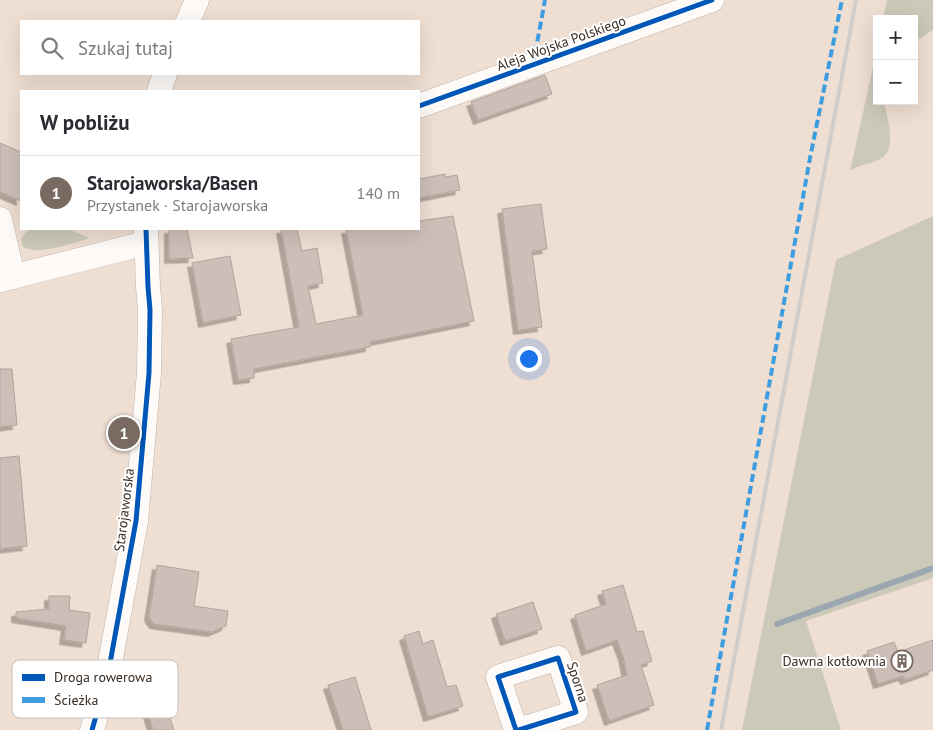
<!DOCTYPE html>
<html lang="pl">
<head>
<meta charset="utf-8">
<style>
	body { margin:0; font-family:"PT Sans",sans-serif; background:#f2f2f3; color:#2b2b33 }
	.controls { position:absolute; right:15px; top:15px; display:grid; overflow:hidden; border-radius:0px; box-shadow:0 5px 20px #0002 }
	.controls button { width:45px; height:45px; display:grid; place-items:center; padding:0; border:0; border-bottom:1px solid #e1e1e2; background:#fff; color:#2b2b33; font:25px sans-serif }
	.you { position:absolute; left:528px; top:358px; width:18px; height:18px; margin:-12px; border:4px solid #fff; border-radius:50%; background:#1a73e8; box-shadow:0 0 0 8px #1a73e833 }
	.badge { display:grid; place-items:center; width:32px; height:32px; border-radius:50%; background:#796b61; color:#fff; font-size:16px; font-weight:700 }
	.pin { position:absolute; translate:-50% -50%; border:2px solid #fff; box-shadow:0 1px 5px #0006 }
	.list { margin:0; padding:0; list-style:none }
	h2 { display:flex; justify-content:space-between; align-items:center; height:65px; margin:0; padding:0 20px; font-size:21px }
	h2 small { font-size:16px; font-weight:400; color:#7c7c81 }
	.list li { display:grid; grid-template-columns:32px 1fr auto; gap:15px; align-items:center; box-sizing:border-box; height:75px; padding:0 20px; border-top:1px solid #e1e1e2 }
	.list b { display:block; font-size:19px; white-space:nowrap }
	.list p { margin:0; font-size:16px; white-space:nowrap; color:#7c7c81 }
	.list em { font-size:16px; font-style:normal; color:#7c7c81 }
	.icon { flex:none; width:28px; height:28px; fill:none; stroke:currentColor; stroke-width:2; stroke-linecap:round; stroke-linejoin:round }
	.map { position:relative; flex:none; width:933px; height:730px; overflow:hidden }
	.search { position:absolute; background:#fff; box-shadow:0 5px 20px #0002; left:20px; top:20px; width:400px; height:55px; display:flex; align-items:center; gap:12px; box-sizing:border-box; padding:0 18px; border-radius:0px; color:#7c7c81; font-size:19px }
	.panel { position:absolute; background:#fff; box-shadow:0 5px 20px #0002; left:20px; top:90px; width:400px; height:140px; border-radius:0px }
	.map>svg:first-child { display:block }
</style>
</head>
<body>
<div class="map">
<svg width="933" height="730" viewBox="0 0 933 730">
	<defs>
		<filter id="shadow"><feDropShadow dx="-4.5" dy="4.5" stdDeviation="0" flood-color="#0004"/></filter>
	</defs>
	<rect width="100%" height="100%" fill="#efded2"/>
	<g fill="#ccc9b9">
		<polygon points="887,0 933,0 933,30 914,42 914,19 883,19"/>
		<path d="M877,49v52h7c3,19 16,52 -8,60 -10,4 -17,4 -26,10z"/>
		<polygon points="933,216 933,578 806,621 841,730 742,730 836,260"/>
		<path d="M29,229h39l19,8 1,2c-16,4 -52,18 -66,7l-1,-8z"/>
	</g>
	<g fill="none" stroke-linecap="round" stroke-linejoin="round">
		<polyline stroke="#9ba7b1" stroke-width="6" points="777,624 933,568"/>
	</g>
	<g fill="#cdbfb8" stroke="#b2a49d" filter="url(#shadow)">
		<polygon points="545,75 552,94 478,120 471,102"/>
		<polygon points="0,143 21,152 21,201 0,192"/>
		<polygon points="445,174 445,177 457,175 460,190 419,198 419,179"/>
		<polygon points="541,204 547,249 532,251 542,327 518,330 502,209"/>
		<polygon points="453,216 474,321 370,342 370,347 254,369 254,378 238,380 231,339 299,327 281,229 297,229 302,251 317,248 323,283 308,286 316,324 363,315 346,229 419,229 419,221"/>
		<polygon points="169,229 187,229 193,258 169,259"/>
		<polygon points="230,256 241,315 203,323 192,263"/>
		<polygon points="0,369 12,369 17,425 0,427"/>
		<polygon points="19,456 27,546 0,549 0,458"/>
		<polygon points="157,565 199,572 194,606 228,611 226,626 212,632 154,624 149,617"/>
		<polygon points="623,585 637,632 643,631 652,661 641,665 654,705 609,721 597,685 627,675 623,656 617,640 586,651 575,615 606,604 602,591"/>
		<polygon points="49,596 70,596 69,610 90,613 86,643 64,640 66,626 16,618 16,612 49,609"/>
		<polygon points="533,602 542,629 505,641 496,614"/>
		<polygon points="419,631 423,644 433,640 447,687 456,685 463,706 428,717 404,636"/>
		<polygon points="933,640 933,670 905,680 903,676 878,684 867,651 894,642 898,652"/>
		<polygon points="355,677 371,730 343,730 328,685"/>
		<polygon points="164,700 174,730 153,730 146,706"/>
	</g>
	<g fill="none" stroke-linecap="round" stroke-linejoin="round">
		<g stroke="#c0b3a9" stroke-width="25">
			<g id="minor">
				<polyline points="188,21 197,0"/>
				<polyline points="159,91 165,74"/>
				<polyline points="419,106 712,0"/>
				<polyline points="0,219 13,277"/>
				<polyline points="0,280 146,243"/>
				<polyline points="92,730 108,674 136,521 149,373 150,310 148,287 146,229"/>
				<polyline points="516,730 498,677 558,658 576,712 519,730"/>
			</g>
		</g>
		<use href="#minor" stroke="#fdfaf8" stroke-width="24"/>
		<polyline stroke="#d1cdca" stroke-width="4" points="721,730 856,0"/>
		<g stroke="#3e9de0" stroke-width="4" stroke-dasharray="8 4" stroke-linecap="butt">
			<polyline points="533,65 545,0"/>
			<polyline points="707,730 810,158 842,0"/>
		</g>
		<g stroke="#fff" stroke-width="8">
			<g id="cycleway">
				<polyline points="419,106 712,0"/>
				<polyline points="92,730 108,674 136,521 149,373 150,310 148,287 146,229"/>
				<polyline points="516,730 498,677 558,658 576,712 519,730"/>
			</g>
		</g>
		<use href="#cycleway" stroke="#0057b8" stroke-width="5"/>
	</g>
	<defs>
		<g id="building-ring" transform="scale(1.125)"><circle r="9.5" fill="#fff" stroke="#796b61" stroke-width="1.5"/><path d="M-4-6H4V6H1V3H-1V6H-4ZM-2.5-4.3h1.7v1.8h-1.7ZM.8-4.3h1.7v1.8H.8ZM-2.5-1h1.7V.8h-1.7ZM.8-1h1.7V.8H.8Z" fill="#796b61"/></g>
	</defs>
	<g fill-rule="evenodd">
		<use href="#building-ring" x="902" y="661"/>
	</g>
	<g text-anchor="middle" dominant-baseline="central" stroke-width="4" stroke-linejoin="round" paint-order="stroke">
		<g font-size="14" fill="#392d24" stroke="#fff">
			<text transform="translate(561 43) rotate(-20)">Aleja Wojska Polskiego</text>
			<text transform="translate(124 510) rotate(-83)">Starojaworska</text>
			<text transform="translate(578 682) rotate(72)">Sporna</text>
		</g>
		<g font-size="14" fill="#392d24" stroke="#fff" text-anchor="end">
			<text x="886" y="661">Dawna kotłownia</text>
		</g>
	</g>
	<rect x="12" y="660" width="166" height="58" rx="8" fill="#fff" stroke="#c4c0bd" stroke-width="1"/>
	<rect x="22" y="674" width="23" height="7" fill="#0057b8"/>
	<rect x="22" y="697" width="23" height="6" fill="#3e9de0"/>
	<g font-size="14" fill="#392d24">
		<text x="54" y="682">Droga rowerowa</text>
		<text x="54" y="705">Ścieżka</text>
	</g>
</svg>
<div class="controls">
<button>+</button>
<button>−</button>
</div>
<div class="you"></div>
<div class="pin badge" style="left:124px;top:433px">1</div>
<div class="search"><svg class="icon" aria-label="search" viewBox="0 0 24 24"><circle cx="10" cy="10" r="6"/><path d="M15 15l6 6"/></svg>Szukaj tutaj</div>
<section class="panel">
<h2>W pobliżu<small></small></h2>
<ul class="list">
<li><span class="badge">1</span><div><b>Starojaworska/Basen</b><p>Przystanek · Starojaworska</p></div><em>140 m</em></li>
</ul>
</section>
</div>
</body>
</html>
